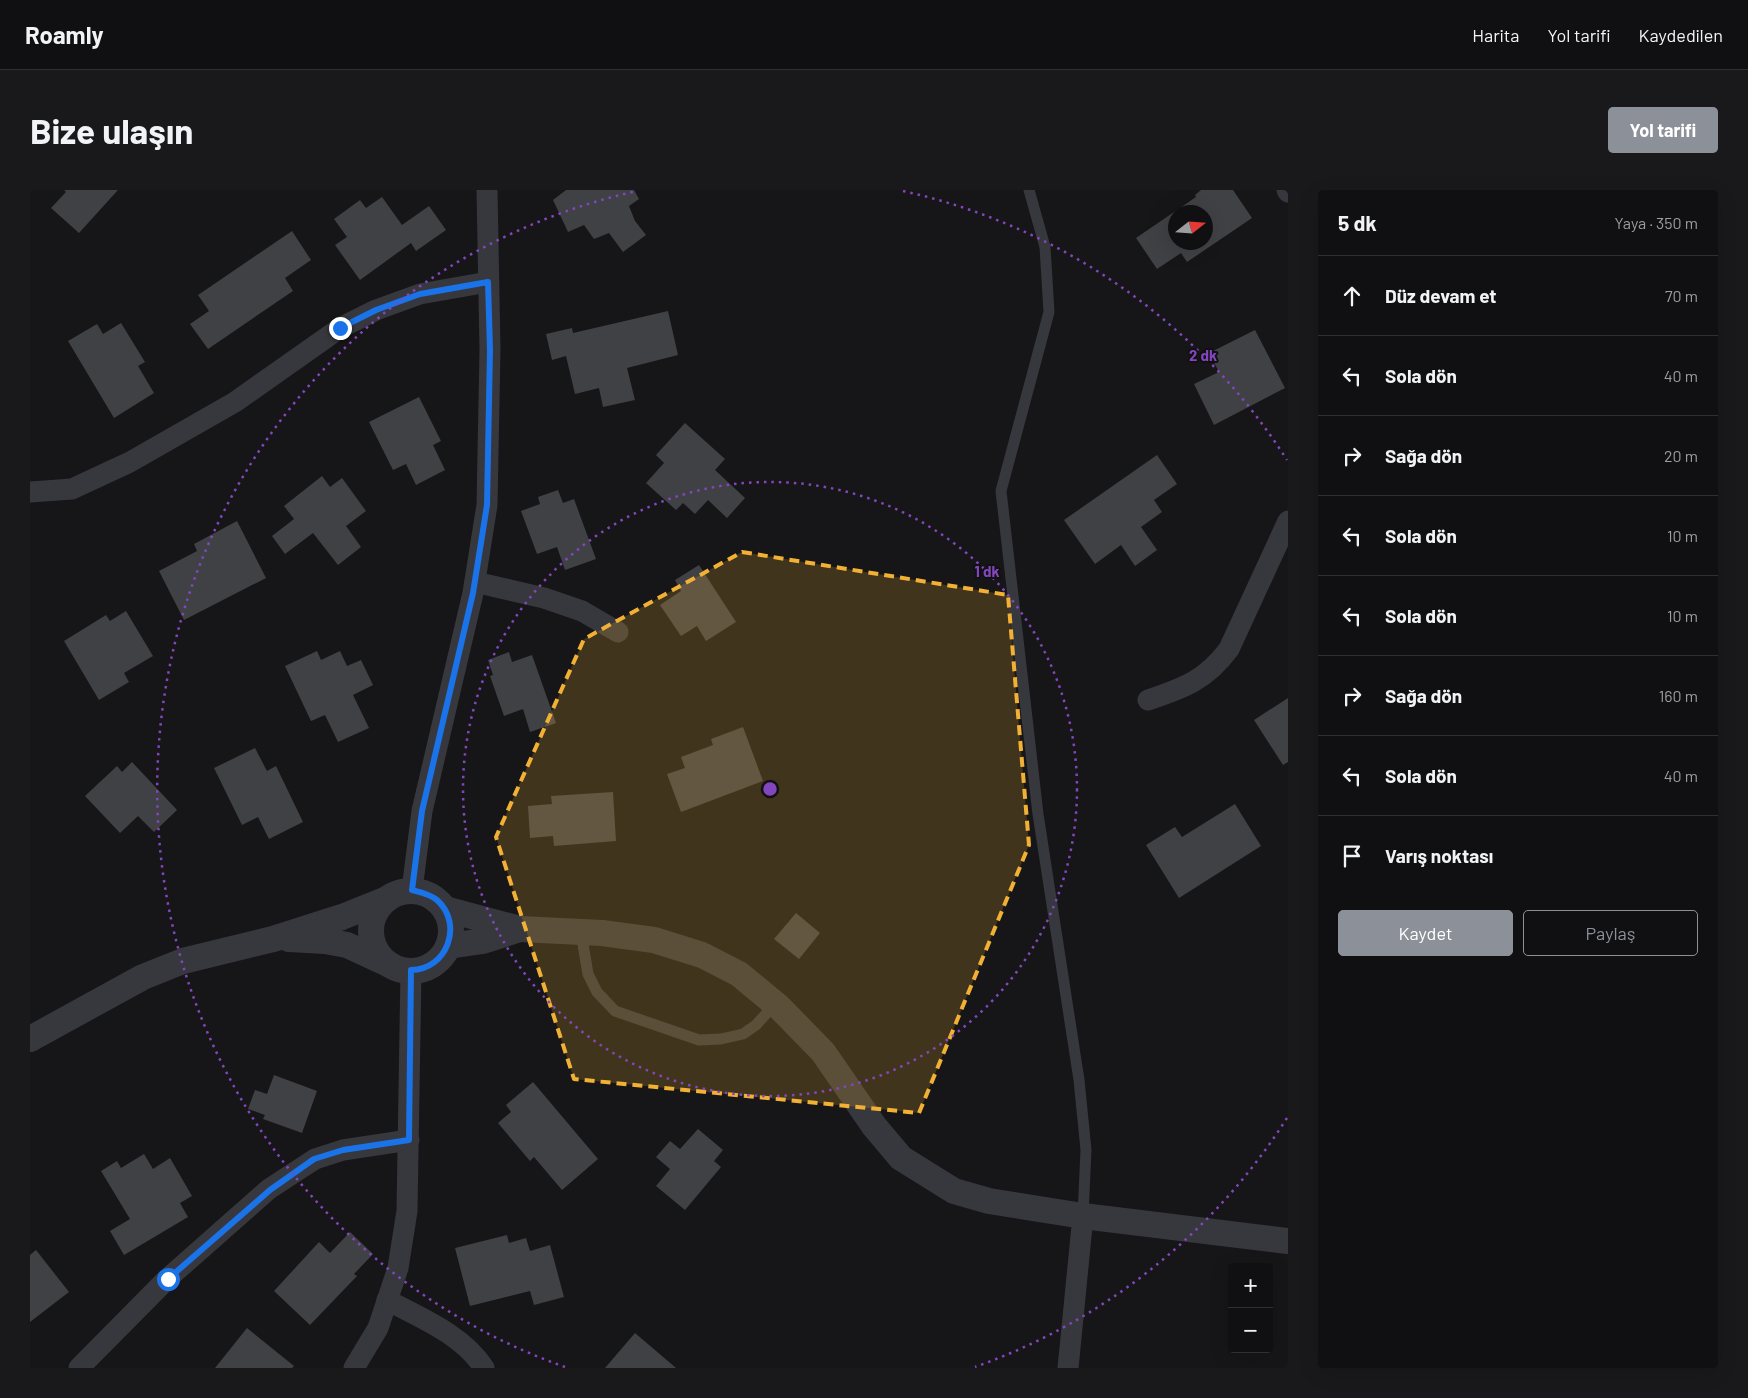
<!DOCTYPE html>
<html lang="tr">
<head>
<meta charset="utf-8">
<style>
	body { margin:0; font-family:Barlow,sans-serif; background:#19191b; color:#f1f3f6 }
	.controls { position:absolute; right:15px; bottom:15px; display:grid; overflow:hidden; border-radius:5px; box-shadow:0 5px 20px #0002 }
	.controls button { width:45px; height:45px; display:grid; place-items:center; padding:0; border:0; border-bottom:1px solid #303032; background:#101012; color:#f1f3f6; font:25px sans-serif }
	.compass { position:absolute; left:1138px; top:15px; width:45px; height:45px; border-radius:50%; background:#101012; box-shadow:0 5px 20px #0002; rotate:73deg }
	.stop { position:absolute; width:15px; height:15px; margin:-11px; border:4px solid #1a73e8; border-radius:50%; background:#fff }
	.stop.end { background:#1a73e8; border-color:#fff; box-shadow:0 1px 5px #0008 }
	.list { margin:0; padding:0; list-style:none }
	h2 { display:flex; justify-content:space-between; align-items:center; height:65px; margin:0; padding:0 20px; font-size:21px }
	h2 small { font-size:16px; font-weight:400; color:#9c9d9f }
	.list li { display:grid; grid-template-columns:32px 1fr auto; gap:15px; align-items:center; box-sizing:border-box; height:80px; padding:0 20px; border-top:1px solid #303032 }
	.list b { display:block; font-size:19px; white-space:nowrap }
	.list em { font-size:16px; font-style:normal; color:#9c9d9f }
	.actions { display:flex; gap:10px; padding:15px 20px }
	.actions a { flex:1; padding:11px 0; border:1px solid #8c9099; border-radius:5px; text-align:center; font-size:18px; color:#8c9099 }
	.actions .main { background:#8c9099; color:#fff }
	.icon { flex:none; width:28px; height:28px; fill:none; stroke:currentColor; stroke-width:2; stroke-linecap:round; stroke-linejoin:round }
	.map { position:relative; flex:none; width:1258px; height:1178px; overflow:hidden; border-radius:5px }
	header { display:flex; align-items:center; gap:30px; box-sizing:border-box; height:70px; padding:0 25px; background:#101012; border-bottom:1px solid #303032 }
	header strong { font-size:24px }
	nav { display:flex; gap:28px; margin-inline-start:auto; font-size:18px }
	.intro { display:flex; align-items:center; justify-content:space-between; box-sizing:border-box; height:120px; padding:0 30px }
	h1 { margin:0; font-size:35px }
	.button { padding:12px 22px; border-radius:5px; background:#8c9099; color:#fff; font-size:18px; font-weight:700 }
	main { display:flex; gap:30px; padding:0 30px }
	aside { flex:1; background:#101012; border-radius:5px; box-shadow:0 5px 20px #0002 }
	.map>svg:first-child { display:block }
</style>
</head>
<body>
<header>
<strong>Roamly</strong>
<nav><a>Harita</a><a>Yol tarifi</a><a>Kaydedilen</a></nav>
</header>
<div class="intro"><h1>Bize ulaşın</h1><a class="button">Yol tarifi</a></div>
<main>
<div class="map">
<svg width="1258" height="1178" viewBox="0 0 1258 1178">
	<rect width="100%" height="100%" fill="#161618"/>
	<g fill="#404145" fill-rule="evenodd">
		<polygon points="34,0 88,0 49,43 21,18 36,2"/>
		<polygon points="536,0 604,0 609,9 599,16 605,31 616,45 593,62 579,43 564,49 554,35 538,42 523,10"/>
		<path d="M1171,0h32l19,28 -65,44 -6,-9 -24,16 -21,-31 60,-41 -1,-2zM1146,22h30v30h-30z"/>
		<polygon points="352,7 372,35 399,16 416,40 386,61 381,53 330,90 305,55 317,47 304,29 330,10 336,18"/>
		<polygon points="262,41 281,70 255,88 263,101 178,159 160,134 179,121 168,105"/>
		<polygon points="638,121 648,165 597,178 605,210 573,217 569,198 545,204 536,166 522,170 516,144 542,138 543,143"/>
		<polygon points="91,133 115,172 108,176 124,203 84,228 38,151 67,134 73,144"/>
		<polygon points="1225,140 1255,198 1184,235 1164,194 1189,182 1179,163"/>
		<polygon points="389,207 411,251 403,255 415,280 386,295 376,274 363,280 339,232"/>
		<polygon points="655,233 695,269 685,280 715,308 697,328 678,310 665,324 653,313 646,320 616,293 634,273 626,265"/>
		<polygon points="1127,265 1147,294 1124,310 1132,322 1111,337 1127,360 1105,376 1091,355 1065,374 1034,330"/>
		<polygon points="292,286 300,297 312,288 336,321 316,336 331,357 308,375 283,343 255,364 242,346 264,329 254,316"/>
		<polygon points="528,300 533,313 544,309 566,369 535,380 527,357 507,364 491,321 510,314 508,307"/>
		<polygon points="207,331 236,388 154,430 129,381 167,361 164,354"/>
		<polygon points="669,375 706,432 676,451 667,436 651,446 630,415 651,401 645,390"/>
		<polygon points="96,421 123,466 94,483 99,492 69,510 34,451 76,425 80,431"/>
		<polygon points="287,461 291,470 310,461 317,476 331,470 343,495 323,505 339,538 308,552 295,525 281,531 255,476"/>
		<polygon points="479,462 482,472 502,465 526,533 500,542 493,519 474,526 460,486 463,485 458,470"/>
		<polygon points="1258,508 1258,572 1253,575 1224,530"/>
		<polygon points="713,537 733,591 651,622 637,584 655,578 651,567 683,555 681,549"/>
		<polygon points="225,558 237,581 246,576 273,632 239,649 228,627 212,635 184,578"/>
		<polygon points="102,572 147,620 124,642 108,626 90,643 55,606 87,576 92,582"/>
		<polygon points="583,602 586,651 524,656 523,646 500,648 498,616 522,614 521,606"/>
		<polygon points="1205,614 1231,656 1149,708 1116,655 1145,637 1152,647"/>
		<polygon points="766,723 790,743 769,769 744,749"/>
		<polygon points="244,885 287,901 272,943 233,929 235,925 218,919 225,900 237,904"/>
		<polygon points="503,892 568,969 532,1000 504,967 500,971 468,933 481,922 476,915"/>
		<polygon points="668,939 693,960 684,971 691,977 655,1020 626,996 640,979 626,967 640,951 650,959"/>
		<polygon points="114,964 123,979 140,968 162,1006 150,1013 158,1027 94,1065 80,1041 100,1029 71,981 87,971 91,978"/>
		<polygon points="320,1042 343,1064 324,1084 327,1086 280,1135 244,1101 289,1052 300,1063"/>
		<polygon points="477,1045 479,1053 496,1048 500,1061 520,1055 534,1107 504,1115 500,1101 440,1116 425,1058"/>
		<polygon points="6,1060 39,1102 0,1132 0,1065"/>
		<polygon points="217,1138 264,1176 262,1178 185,1178"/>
		<polygon points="605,1143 646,1178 575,1178"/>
	</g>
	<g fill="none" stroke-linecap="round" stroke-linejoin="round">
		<g stroke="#37383d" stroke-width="11">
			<polyline points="999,0 1015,57 1019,122 971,301 1008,624 1049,890 1056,960 1053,1026"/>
			<polyline points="551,742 558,784 567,802 585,821 669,850 691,849 713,844 726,835 745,814"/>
		</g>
		<g stroke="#37383d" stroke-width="21">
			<polyline points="1257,0 1258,2"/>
			<polyline points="0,302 42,299 100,272 205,212 310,138 346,120 390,104 458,92"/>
			<polyline points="445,392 514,408 552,421 588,442"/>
			<path d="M1118,510c36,-12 58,-20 81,-51l59,-128"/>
			<polyline points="382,700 392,621 443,403 457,315 460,160 457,0"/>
			<path d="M357,1110c34,18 76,35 97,68"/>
			<polyline points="49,1178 137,1089 239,999 285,969 313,960 379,950"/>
			<polyline points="324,1178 348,1138 368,1078 377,1021 381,780"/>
			<polyline points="1038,1178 1053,1026"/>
		</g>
		<g stroke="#37383d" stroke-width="26">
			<circle cx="381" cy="741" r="40"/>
			<polyline points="415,719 490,739 572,743 624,750 672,765 709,784 749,817 793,862 844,936 871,968 924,1001 959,1011 1053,1026 1258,1051"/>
			<polyline points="259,749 295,751 317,755 358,774"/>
			<polyline points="418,756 453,751 490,739"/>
			<polyline points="0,849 113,787 153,771 243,749 312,727 357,709"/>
		</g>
	</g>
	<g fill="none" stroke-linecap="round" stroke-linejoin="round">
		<path stroke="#1a73e8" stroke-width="6" d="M138,1089l102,-89 44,-31 29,-9 66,-10 2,-170c36,0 53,-46 26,-70 -7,-6 -17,-8 -25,-10l10,-79 51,-218 14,-88 3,-155 -2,-68 -68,12 -44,16 -36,18"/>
	</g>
	<path fill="#f2b134" fill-opacity="0.2" stroke="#f2b134" stroke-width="4" stroke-dasharray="10 6" stroke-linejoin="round" d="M712,362l266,43 21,250 -110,268 -345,-34 -78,-242 88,-198z"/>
	<g fill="none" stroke="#8446be" stroke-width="2.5" stroke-dasharray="2.5 5">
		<circle cx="740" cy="599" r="307"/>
		<path d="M1257 928A613 613 0 0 1 945 1177M535 1177A613 613 0 0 1 607 1M873 1A613 613 0 0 1 1257 270"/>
	</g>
	<circle cx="740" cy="599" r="8" fill="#8446be" stroke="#111113" stroke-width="2.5"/>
	<g font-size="15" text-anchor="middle" font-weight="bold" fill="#8446be" stroke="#111113" stroke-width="4" stroke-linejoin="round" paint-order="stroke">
		<text x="1173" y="171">2 dk</text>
		<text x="957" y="387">1 dk</text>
	</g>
</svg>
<div class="controls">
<button>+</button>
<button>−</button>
</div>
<svg class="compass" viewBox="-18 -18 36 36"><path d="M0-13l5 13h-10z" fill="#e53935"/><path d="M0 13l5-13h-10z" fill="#9c9d9f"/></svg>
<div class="stop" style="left:138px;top:1089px"></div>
<div class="stop end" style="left:310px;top:138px"></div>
</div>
<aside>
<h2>5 dk<small>Yaya · 350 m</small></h2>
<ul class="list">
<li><svg class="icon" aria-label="ahead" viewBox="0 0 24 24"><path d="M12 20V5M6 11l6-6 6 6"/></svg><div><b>Düz devam et</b></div><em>70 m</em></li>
<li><svg class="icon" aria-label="left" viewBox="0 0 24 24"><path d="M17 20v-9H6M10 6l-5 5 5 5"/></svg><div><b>Sola dön</b></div><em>40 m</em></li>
<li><svg class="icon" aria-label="right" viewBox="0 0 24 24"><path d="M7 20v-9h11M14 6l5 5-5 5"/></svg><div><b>Sağa dön</b></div><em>20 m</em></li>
<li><svg class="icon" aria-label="left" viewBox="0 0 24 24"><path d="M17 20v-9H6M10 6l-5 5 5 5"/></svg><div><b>Sola dön</b></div><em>10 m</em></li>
<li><svg class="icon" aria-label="left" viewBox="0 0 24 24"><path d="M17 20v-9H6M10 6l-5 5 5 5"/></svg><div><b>Sola dön</b></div><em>10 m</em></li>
<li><svg class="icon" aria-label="right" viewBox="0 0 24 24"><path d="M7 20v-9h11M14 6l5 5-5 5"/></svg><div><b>Sağa dön</b></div><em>160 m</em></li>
<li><svg class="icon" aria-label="left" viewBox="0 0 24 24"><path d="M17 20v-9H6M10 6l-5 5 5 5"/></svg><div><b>Sola dön</b></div><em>40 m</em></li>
<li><svg class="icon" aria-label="arrive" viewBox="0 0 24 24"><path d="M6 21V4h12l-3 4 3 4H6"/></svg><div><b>Varış noktası</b></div></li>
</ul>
<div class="actions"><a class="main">Kaydet</a><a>Paylaş</a></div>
</aside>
</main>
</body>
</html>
